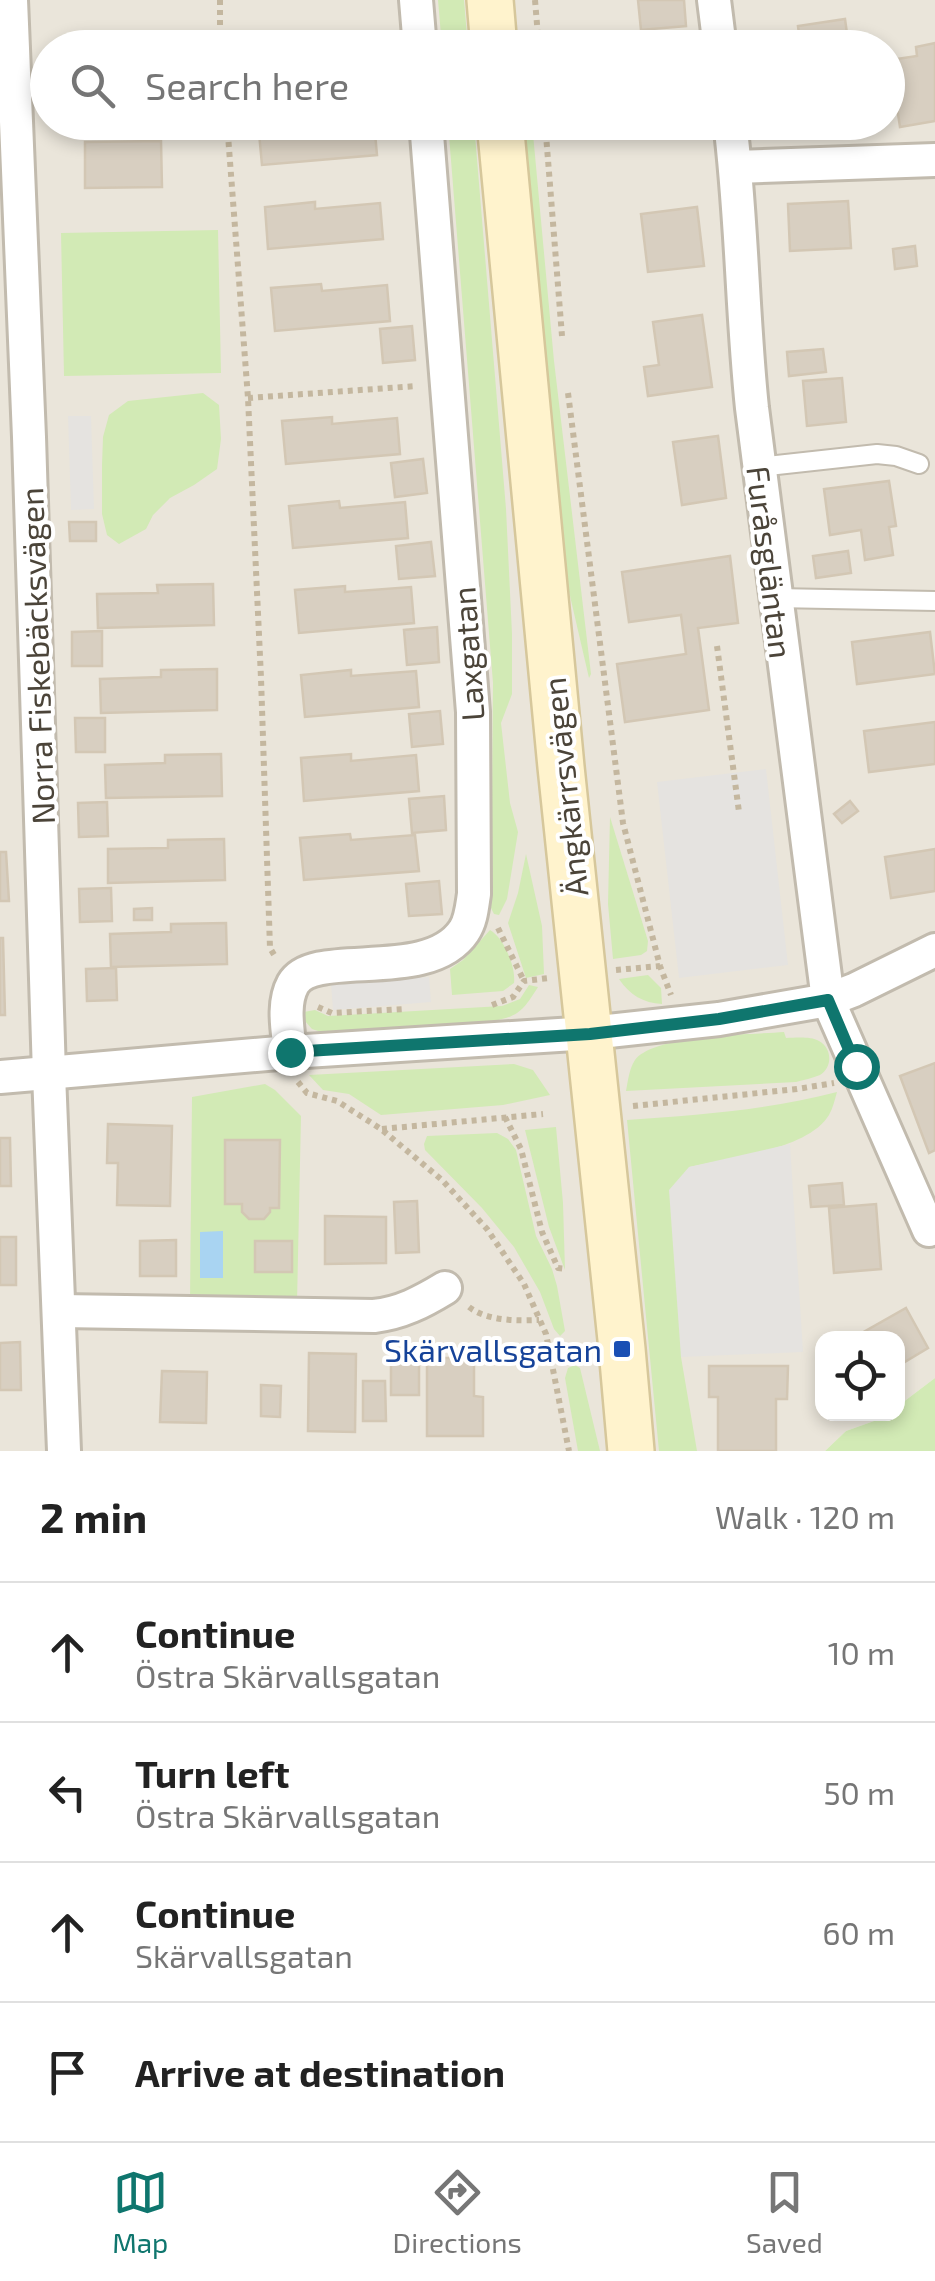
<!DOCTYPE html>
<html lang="en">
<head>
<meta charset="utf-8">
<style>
	body { margin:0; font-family:"Exo 2",sans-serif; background:#f2f2f2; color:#222 }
	.controls { position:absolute; right:30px; bottom:30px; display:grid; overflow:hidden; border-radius:20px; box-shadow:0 5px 15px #0003 }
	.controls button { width:90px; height:90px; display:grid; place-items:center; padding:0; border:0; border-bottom:2px solid #e0e0e0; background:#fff; color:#222; font:50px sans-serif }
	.stop { position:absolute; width:30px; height:30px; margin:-22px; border:8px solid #0f766e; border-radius:50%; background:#fff }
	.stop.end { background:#0f766e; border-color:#fff; box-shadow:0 2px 10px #0008 }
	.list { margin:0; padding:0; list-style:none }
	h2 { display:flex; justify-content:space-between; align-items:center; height:130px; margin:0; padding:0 40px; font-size:42px }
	h2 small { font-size:32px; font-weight:400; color:#767676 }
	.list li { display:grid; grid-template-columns:65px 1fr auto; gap:30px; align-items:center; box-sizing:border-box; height:140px; padding:0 40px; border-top:2px solid #e0e0e0 }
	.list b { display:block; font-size:38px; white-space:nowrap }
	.list p { margin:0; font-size:32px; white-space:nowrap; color:#767676 }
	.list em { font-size:32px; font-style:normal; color:#767676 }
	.icon { flex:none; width:55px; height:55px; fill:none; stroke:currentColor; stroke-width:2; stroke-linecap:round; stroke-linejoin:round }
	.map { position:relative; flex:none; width:935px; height:1451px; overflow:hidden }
	.search { position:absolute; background:#fff; box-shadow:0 5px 15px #0003; left:30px; right:30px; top:30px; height:110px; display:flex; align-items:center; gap:25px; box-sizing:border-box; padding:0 35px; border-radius:55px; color:#767676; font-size:38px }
	.sheet { height:690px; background:#fff }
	nav { display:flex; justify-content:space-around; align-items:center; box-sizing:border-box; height:140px; border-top:2px solid #e0e0e0; background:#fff; font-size:28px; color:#767676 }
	nav a { display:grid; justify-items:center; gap:5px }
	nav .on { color:#0f766e }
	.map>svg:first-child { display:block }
</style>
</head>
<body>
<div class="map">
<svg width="935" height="1451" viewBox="0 0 935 1451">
	<rect width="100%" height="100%" fill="#f6f3ec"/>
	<g fill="#eae5da">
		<polygon points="0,0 476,0 479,47 48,48 48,122 485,123 616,1451 0,1451"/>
		<polygon points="498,0 935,0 935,1378 898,1406 898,1338 822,1338 822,1414 886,1414 874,1421 846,1431 825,1451 646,1451 509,123 888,122 888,48 502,47"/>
	</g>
	<g fill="#d2eab5">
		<polygon points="438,0 464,0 468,47 442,47"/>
		<polygon points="448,123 474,123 506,509 512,634 512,694 501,723 510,803 518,832 507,899 499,915 494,914 491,908 493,683"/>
		<polygon points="516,123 532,123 554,361 591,674 589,678 561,557"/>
		<polygon points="218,230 221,373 64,376 61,233"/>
		<polygon points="203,393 219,405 221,439 217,469 194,485 170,498 153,515 146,529 119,544 107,535 102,514 102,465 103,437 109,415 128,401"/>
		<polygon points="610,817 648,941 647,951 641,955 613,959 608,904"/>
		<polygon points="526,854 542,926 544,974 526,978 508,923 518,893"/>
		<path d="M490,930c14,8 26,37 24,53l-11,8 -51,4 -2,-26 13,-9z"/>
		<path d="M648,975l13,13 1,16c-19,-1 -32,-9 -43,-25z"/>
		<path d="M529,985l9,2c-14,22 -18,29 -44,34l-170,12 -12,-4 -14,-16 17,-3 13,6 174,-10 18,-7z"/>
		<path d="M784,1032l2,6c9,0 24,-2 33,3 13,7 14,26 1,34 -7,3 -17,5 -24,7l-170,9c2,-10 3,-22 9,-31 20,-26 116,-25 149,-28z"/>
		<polygon points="514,1064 533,1070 550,1095 503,1105 381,1115 349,1094 323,1090 309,1075"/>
		<polygon points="265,1084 275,1090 301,1116 297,1303 190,1302 192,1097"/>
		<path d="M837,1092c-2,7 -4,16 -8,23 -21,35 -101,43 -140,52l-8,190 16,94h-38l-32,-331c71,-5 141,-10 210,-28z"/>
		<polygon points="556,1127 563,1203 565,1270 549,1227 525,1130"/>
		<polygon points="497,1133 508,1139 516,1150 536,1236 552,1269 557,1286 565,1331 560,1336 554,1329 540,1292 514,1247 482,1208 425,1150 424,1144 427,1136"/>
		<polygon points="575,1365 580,1368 600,1451 578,1451 565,1378 568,1368"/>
		<polygon points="935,1378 935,1451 825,1451 846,1431 874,1421 886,1414 898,1414 898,1406"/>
	</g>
	<g fill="#e5e3e0">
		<polygon points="68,416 91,416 94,509 71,510"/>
		<polygon points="766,769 788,965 679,978 657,782"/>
		<polygon points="429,977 431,1002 333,1010 331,984"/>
		<polygon points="790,1144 803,1352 681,1357 669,1190 689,1167"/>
	</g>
	<polygon fill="#a9d4f2" points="223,1231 223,1278 200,1278 200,1232"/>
	<g fill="#d8cfc1" stroke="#d3c7b4" stroke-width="2.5">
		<polygon points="638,0 684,0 686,26 641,30"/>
		<polygon points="845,19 849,48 774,48 774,45 800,42 798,26"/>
		<polygon points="302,37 303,44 368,38 369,48 253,48 252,42"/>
		<polygon points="935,43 935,121 900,127 890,60 917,56 916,47"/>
		<polygon points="258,122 374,122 377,155 262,165"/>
		<polygon points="161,141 162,187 85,188 85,142"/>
		<polygon points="848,201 851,248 790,251 788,204"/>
		<polygon points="315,202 315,209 380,203 383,239 268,249 265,207"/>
		<polygon points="697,207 704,266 648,272 641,214"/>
		<polygon points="915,246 917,266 895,269 893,249"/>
		<polygon points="321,284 322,291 387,285 390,321 275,331 271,288"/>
		<polygon points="702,315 712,387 648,396 644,367 659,365 653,322"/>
		<polygon points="412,326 415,360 383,363 380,329"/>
		<polygon points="823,349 826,372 789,376 787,352"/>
		<polygon points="842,378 846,422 807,426 803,381"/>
		<polygon points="332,417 332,424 397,418 400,454 286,464 282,421"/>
		<polygon points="718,436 726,498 682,505 673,442"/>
		<polygon points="423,459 427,493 395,497 391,463"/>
		<polygon points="889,481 896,526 889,527 893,555 865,560 861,530 830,535 824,489"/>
		<polygon points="339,501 340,508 405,502 408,538 293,548 289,506"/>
		<polygon points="69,522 96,522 96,541 70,541"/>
		<polygon points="431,542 435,576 399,579 396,546"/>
		<polygon points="848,551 851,573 816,578 813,556"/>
		<polygon points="730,556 738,623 698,628 709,710 625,722 617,664 686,654 681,615 629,622 622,572"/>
		<polygon points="213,584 214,625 98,628 97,594 158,593 157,585"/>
		<polygon points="345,586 345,592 411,587 414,623 299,633 295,590"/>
		<polygon points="437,627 439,662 407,665 404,630"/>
		<polygon points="102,631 102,666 72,666 72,632"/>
		<polygon points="930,632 935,674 857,684 852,642"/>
		<polygon points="217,669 217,710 101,713 100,679 161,677 161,670"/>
		<polygon points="351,670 351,676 416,671 419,707 305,717 301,675"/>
		<polygon points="440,711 443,744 412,747 409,714"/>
		<polygon points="75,718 105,718 105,752 76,752"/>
		<polygon points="935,722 935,764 869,772 864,731"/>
		<polygon points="221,754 222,796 106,798 105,765 165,763 165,755"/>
		<polygon points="351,754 351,761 416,755 419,791 304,801 301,758"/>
		<polygon points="444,796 446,830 412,833 409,799"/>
		<polygon points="850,801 858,811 842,823 834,814"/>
		<polygon points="107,802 108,836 79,837 78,803"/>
		<polygon points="350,834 351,840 415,835 419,871 304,880 300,838"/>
		<polygon points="224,839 225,880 108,883 108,849 168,848 168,840"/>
		<polygon points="935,849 935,891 891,898 885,857"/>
		<polygon points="0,852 6,852 9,901 0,901"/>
		<polygon points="439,881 442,914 409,916 406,884"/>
		<polygon points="111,888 112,921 80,922 79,889"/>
		<polygon points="152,908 152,920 134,920 134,909"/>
		<polygon points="226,923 227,964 111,967 110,934 171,932 171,924"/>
		<polygon points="0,938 3,938 5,1015 0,1015"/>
		<polygon points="116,968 117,1000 87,1001 86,969"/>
		<polygon points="935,1063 935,1150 929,1153 900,1076"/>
		<polygon points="108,1124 172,1126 170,1206 117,1205 118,1163 107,1163"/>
		<polygon points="0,1138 10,1138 11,1186 0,1186"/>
		<polygon points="225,1140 280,1140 279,1208 270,1208 270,1212 264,1219 249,1219 242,1212 242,1204 225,1204"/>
		<polygon points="842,1183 844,1205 811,1207 809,1186"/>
		<polygon points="417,1201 419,1252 396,1253 394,1202"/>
		<polygon points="876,1204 881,1269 834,1273 829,1208"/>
		<polygon points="325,1216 386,1217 386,1263 325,1264"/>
		<rect x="0" y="1237" width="16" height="48"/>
		<polygon points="176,1240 176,1276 140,1276 140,1241"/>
		<rect x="255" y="1241" width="37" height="31"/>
		<polygon points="906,1308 928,1348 898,1366 898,1338 853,1338"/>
		<polygon points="20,1342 21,1390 0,1390 0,1343"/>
		<polygon points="309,1353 356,1354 355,1432 308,1431"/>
		<rect x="391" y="1357" width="28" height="38"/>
		<polygon points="427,1358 474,1358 474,1396 483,1397 483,1436 427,1436"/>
		<polygon points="709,1366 788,1366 787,1399 776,1399 776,1451 718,1451 718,1397 709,1397"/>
		<polygon points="162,1371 207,1372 206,1423 160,1422"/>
		<polygon points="363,1381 385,1381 386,1421 363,1421"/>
		<polygon points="261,1385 281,1386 280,1417 261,1416"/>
	</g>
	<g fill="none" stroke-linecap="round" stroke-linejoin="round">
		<g stroke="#c2bbae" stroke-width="22">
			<g id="lane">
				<polyline points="759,467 877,454 896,456 919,464"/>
				<polyline points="775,598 935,601"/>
			</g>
		</g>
		<g stroke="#c2bbae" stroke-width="38">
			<g id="street">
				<polyline points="11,0 29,437 49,1074 64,1451"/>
				<polyline points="416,0 420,48"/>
				<polyline points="714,0 720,48"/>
				<path d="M730,122c12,95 12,191 22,286l76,592 101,230"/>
				<polyline points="736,167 935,160"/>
				<path d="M290,1052c-2,-21 -8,-48 3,-68 21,-37 135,1 171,-53 7,-10 8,-24 10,-37l-1,-182 -47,-590"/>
				<polyline points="0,1077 290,1052 590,1033 719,1019 828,1000 854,990 935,950"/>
				<path d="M60,1311l314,5c27,-3 48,-14 71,-28"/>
			</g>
		</g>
		<g stroke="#d6c79b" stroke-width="50">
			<g id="secondary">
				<polyline points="490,0 494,48"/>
				<polyline points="500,122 561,767 622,1349 631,1451"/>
			</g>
		</g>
		<g stroke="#c4b79f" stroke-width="6" stroke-dasharray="5 5" stroke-linecap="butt">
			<polyline points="220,0 220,48"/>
			<polyline points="535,0 539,48"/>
			<polyline points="227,122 248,398 261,678 270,948 276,958"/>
			<polyline points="545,122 562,336"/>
			<polyline points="568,393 623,823 660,966 671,995"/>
			<polyline points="248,398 417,386"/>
			<polyline points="717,646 739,812"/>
			<polyline points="498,928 524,981"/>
			<polyline points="616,970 660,966"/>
			<polyline points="492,1005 513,997 524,981 549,978"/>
			<polyline points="318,1007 332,1013 404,1009"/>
			<polyline points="298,1082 307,1093 337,1101 381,1129 442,1180 487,1229 524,1284 546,1334 569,1451"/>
			<polyline points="633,1106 797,1089 834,1083"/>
			<polyline points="505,1117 521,1149 542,1232 558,1268 567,1269"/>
			<polyline points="382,1129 543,1114"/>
			<path d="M469,1307c18,14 48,14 70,13"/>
		</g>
		<use href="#lane" stroke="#fff" stroke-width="18"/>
		<use href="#street" stroke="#fff" stroke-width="32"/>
		<use href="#secondary" stroke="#fff3cd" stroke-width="45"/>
	</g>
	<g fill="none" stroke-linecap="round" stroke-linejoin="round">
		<polyline stroke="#0f766e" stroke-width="12" points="290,1052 590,1034 719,1019 828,1000 856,1066"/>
	</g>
	<rect fill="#1a4fb4" stroke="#fff" stroke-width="4" x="612" y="1339" width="20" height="20" rx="5"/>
	<g text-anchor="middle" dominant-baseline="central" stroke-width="8" stroke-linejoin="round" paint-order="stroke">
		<g font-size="32" fill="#4b4439" stroke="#fff">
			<text transform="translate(771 562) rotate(83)">Furåsgläntan</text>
			<text transform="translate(467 654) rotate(-94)">Laxgatan</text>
			<text transform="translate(36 656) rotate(-92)">Norra Fiskebäcksvägen</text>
			<text transform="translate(564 787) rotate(-96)">Ängkärrsvägen</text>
		</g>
		<g font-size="32" fill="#164399" stroke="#fff" text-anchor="end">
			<text x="602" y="1349">Skärvallsgatan</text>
		</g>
	</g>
</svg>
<div class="controls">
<button><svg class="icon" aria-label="locate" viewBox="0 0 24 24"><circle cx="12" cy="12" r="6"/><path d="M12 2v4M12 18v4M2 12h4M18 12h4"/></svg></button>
</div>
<div class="stop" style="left:856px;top:1066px"></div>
<div class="stop end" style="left:290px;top:1052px"></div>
<div class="search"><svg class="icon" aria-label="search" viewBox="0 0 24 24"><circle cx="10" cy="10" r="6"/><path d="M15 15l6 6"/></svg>Search here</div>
</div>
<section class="sheet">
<h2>2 min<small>Walk · 120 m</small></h2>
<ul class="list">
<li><svg class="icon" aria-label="ahead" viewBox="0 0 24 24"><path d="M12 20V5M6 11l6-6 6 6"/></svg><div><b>Continue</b><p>Östra Skärvallsgatan</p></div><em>10 m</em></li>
<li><svg class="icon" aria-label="left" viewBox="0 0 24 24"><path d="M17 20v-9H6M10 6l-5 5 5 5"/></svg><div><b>Turn left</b><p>Östra Skärvallsgatan</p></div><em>50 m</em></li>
<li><svg class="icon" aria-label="ahead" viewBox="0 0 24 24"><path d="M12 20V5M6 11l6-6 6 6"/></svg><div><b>Continue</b><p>Skärvallsgatan</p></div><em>60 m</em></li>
<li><svg class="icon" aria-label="arrive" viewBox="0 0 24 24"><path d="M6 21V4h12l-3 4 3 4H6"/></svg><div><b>Arrive at destination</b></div></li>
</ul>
</section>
<nav>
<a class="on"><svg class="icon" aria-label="map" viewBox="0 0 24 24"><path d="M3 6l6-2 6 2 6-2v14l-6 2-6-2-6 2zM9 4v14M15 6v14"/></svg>Map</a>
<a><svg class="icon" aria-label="directions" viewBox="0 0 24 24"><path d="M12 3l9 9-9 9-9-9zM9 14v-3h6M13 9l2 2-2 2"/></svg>Directions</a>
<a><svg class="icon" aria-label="saved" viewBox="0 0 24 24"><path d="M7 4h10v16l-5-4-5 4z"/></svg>Saved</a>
</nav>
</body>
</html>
